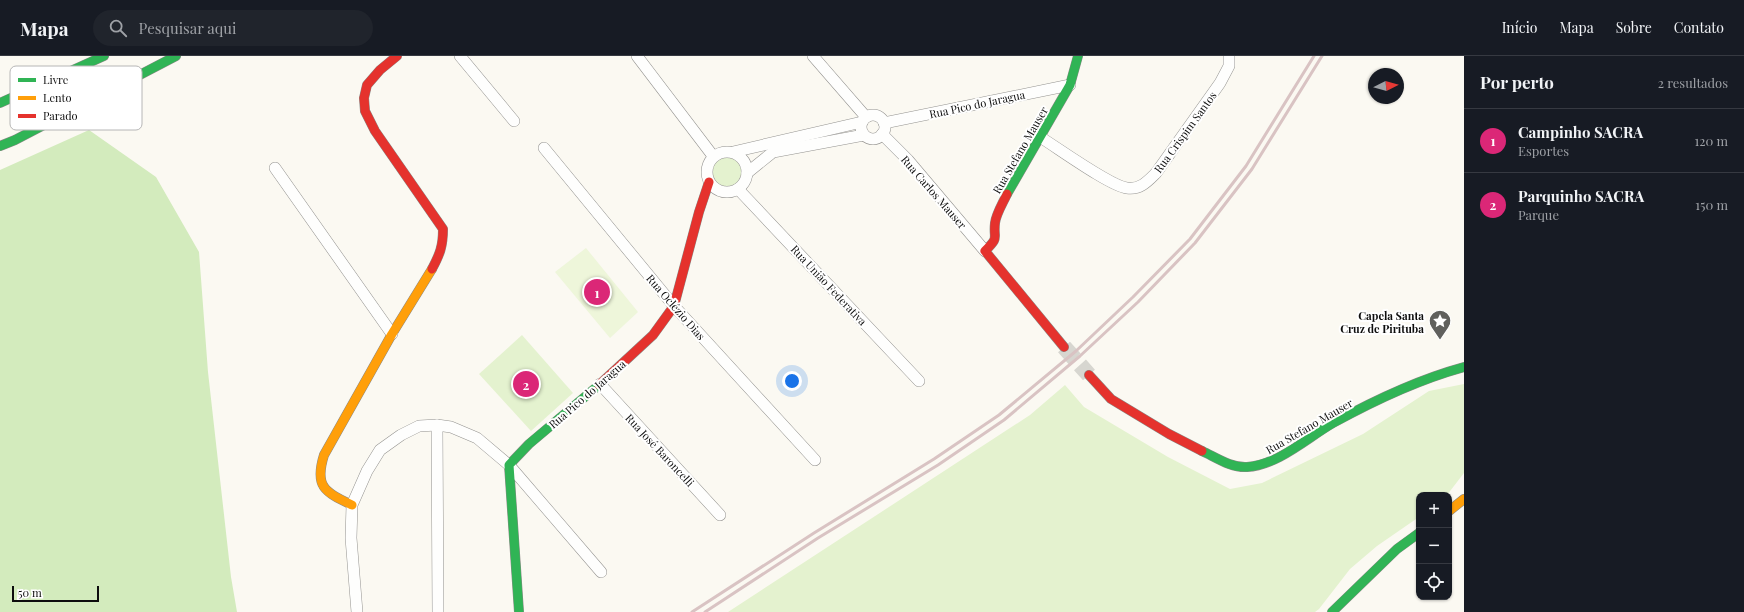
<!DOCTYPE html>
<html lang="pt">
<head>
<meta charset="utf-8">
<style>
	body { margin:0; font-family:"Playfair Display",serif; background:#20242c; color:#f1f3f6 }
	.controls { position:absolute; right:12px; bottom:12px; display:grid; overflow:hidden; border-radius:8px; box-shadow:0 1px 3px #0004 }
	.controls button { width:36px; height:36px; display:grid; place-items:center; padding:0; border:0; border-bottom:1px solid #363941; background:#171b24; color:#f1f3f6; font:20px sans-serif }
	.compass { position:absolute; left:1368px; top:12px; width:36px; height:36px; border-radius:50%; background:#171b24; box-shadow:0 1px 3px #0004; rotate:84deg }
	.scale { position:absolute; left:12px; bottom:10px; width:87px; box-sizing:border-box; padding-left:4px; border:2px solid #0d0d0d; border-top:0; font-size:11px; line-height:14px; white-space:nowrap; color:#0d0d0d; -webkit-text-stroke:3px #fff; paint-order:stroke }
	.you { position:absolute; left:792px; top:325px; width:14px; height:14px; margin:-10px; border:3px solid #fff; border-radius:50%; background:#1a73e8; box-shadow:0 0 0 6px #1a73e833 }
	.badge { display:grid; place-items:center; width:26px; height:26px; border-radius:50%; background:#db2777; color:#fff; font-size:13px; font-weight:700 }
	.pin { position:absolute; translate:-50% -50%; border:2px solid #fff; box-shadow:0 1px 4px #0006 }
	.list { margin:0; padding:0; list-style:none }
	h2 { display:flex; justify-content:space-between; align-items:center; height:52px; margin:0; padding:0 16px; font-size:17px }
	h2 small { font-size:13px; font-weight:400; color:#9ea1a6 }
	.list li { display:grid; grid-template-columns:26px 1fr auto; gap:12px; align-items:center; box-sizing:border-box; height:64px; padding:0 16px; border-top:1px solid #363941 }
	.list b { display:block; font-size:15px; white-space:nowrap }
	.list p { margin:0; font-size:13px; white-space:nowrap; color:#9ea1a6 }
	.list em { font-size:13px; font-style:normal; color:#9ea1a6 }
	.icon { flex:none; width:22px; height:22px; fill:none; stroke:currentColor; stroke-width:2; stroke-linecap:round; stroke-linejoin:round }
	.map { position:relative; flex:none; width:1464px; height:556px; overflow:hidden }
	header { display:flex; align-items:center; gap:24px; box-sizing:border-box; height:56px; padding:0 20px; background:#171b24; border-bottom:1px solid #363941 }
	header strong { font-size:19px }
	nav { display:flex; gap:22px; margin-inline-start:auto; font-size:14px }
	.search { width:280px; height:36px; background:#20242c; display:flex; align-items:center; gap:10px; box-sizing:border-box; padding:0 14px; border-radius:22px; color:#9ea1a6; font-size:15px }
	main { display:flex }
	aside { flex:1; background:#171b24 }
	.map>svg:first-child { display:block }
</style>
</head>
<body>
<header>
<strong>Mapa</strong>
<div class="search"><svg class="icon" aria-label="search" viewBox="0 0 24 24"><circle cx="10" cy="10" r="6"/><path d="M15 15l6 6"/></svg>Pesquisar aqui</div>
<nav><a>Início</a><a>Mapa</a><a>Sobre</a><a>Contato</a></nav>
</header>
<main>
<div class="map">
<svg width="1464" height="556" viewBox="0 0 1464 556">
	<rect width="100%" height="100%" fill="#fbf9f2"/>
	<g fill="#e4f2cf">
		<circle cx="727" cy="116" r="16"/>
		<polygon points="522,279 573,337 531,375 479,318"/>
		<polygon points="1464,328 1464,417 1447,439 1419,439 1419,461 1377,490 1350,513 1319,553 1315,556 728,556 1030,359 1065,329 1084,351 1168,401 1230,433 1262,427 1363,378 1429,335"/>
	</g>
	<polygon fill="#d3ebbd" points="89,74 156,121 199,196 208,316 231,521 237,556 0,556 0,114"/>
	<polygon fill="#eef6da" points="586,192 638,256 610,282 555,216"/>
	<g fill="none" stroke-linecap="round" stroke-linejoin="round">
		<polyline stroke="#d7d6d0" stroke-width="16" stroke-dasharray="16 8" stroke-linecap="butt" points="1064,291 1089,319"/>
		<g stroke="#949390" stroke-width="12">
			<g id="street">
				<polyline points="460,0 514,65"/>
				<polyline points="637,0 713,100"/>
				<polyline points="813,0 866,61"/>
				<circle cx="873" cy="71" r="12"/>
				<polyline points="884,67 1070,29"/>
				<polyline points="882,78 908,104 985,195"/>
				<path d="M1040,81c18,11 70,49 87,51 13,2 21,-7 29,-15l64,-90 9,-17v-10"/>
				<polyline points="544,92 674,250 815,404"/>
				<circle cx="727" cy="116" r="20"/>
				<polyline points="733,96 862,66"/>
				<polyline points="275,112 392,278"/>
				<polyline points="747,117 773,96 864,79"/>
				<polyline points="738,133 919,325"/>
				<polyline points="600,328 720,459"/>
				<polyline points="437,369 438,556"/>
				<polyline points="357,556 351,482 352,449 367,415 380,394 401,379 419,370 437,369 451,371 477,382 509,409 601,516"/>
			</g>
		</g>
		<g stroke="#8b8a87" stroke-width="10">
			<g id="fast">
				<polyline points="0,47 104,0"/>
				<polyline points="0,90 15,84 176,0"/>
				<polyline points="1007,138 1070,29 1078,0"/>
				<path d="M1202,395c15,7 29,17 45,16 31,-2 60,-29 86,-44 40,-22 87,-44 131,-56"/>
				<polyline points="519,556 509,409 529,388 599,329"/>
				<polyline points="1332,556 1397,493 1419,477"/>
			</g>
		</g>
		<g stroke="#8b8a87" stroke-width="10">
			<g id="slow">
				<path d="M352,449c-27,-13 -38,-18 -28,-50l68,-121 40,-65"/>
				<polyline points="1449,455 1464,443"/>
			</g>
		</g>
		<g stroke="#8b8a87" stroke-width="10">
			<g id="jam">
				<path d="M397,0l-17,14 -13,15 -3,13 1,13 10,20 68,98c0,17 -3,25 -11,40"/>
				<path d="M1007,138c-4,9 -11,20 -12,29 -2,17 5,13 -10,28l79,96"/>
				<polyline points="1089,319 1111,343 1169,378 1202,395"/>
				<polyline points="599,329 653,279 674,250 699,156 709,126"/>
			</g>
		</g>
		<use href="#street" stroke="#fefefd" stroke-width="11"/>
		<use href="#fast" stroke="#30b455" stroke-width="9"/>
		<use href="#slow" stroke="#ff9f0a" stroke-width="9"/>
		<use href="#jam" stroke="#e5322d" stroke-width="9"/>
		<g stroke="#d9c3c3" stroke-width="3">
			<polyline points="692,556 814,477 934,403 999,359 1076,295 1133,241 1190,183 1246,110 1314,0"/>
			<polyline points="705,556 818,482 938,409 1004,364 1080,300 1138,246 1195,187 1252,113 1322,0"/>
		</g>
	</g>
	<defs>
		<g id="sight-pin" transform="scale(1.15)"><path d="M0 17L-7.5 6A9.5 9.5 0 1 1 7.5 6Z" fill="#60605d" stroke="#fff"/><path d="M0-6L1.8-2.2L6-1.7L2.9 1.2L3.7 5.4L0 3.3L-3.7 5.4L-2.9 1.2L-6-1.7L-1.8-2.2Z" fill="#fff"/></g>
	</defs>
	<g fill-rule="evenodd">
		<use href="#sight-pin" x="1440" y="265"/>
	</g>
	<g text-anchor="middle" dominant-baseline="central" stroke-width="4" stroke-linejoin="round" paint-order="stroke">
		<g font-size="11" fill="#0d0d0d" stroke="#fff">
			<text transform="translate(977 48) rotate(-12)">Rua Pico do Jaragua</text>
			<text transform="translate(1185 76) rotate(-54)">Rua Crispim Santos</text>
			<text transform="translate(1020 94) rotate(-60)">Rua Stefano Mauser</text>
			<text transform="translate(934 136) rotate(49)">Rua Carlos Mauser</text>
			<text transform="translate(829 229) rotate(47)">Rua União Federativa</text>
			<text transform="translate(676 251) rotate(49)">Rua Oclézio Dias</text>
			<text transform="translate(587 338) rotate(-41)">Rua Pico do Jaragua</text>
			<text transform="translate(1309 370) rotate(-30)">Rua Stefano Mauser</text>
			<text transform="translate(660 394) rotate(47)">Rua José Baroncelli</text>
		</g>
		<g font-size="11" font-weight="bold" fill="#0d0d0d" stroke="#fff" text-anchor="end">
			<text x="1424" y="259">Capela Santa<tspan x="1424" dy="13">Cruz de Pirituba</tspan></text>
		</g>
	</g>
	<rect x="10" y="10" width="132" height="64" rx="6" fill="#fff" stroke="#b6b6b6" stroke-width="1"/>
	<rect x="18" y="22" width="18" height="4" fill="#30b455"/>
	<rect x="18" y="40" width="18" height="4" fill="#ff9f0a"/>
	<rect x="18" y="58" width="18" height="4" fill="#e5322d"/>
	<g font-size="11" fill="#0d0d0d">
		<text x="43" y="28">Livre</text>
		<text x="43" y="46">Lento</text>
		<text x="43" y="64">Parado</text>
	</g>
</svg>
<div class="controls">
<button>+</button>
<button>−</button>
<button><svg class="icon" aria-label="locate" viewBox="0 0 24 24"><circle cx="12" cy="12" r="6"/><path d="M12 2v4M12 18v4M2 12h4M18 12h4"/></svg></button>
</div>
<svg class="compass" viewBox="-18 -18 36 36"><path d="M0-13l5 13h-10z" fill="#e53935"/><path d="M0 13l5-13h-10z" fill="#9ea1a6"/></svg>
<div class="scale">50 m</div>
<div class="you"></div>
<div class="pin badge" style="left:597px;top:236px">1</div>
<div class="pin badge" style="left:526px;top:328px">2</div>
</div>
<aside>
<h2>Por perto<small>2 resultados</small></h2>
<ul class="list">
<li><span class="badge">1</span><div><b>Campinho SACRA</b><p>Esportes</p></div><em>120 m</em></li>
<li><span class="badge">2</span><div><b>Parquinho SACRA</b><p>Parque</p></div><em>150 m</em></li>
</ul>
</aside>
</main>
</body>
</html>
